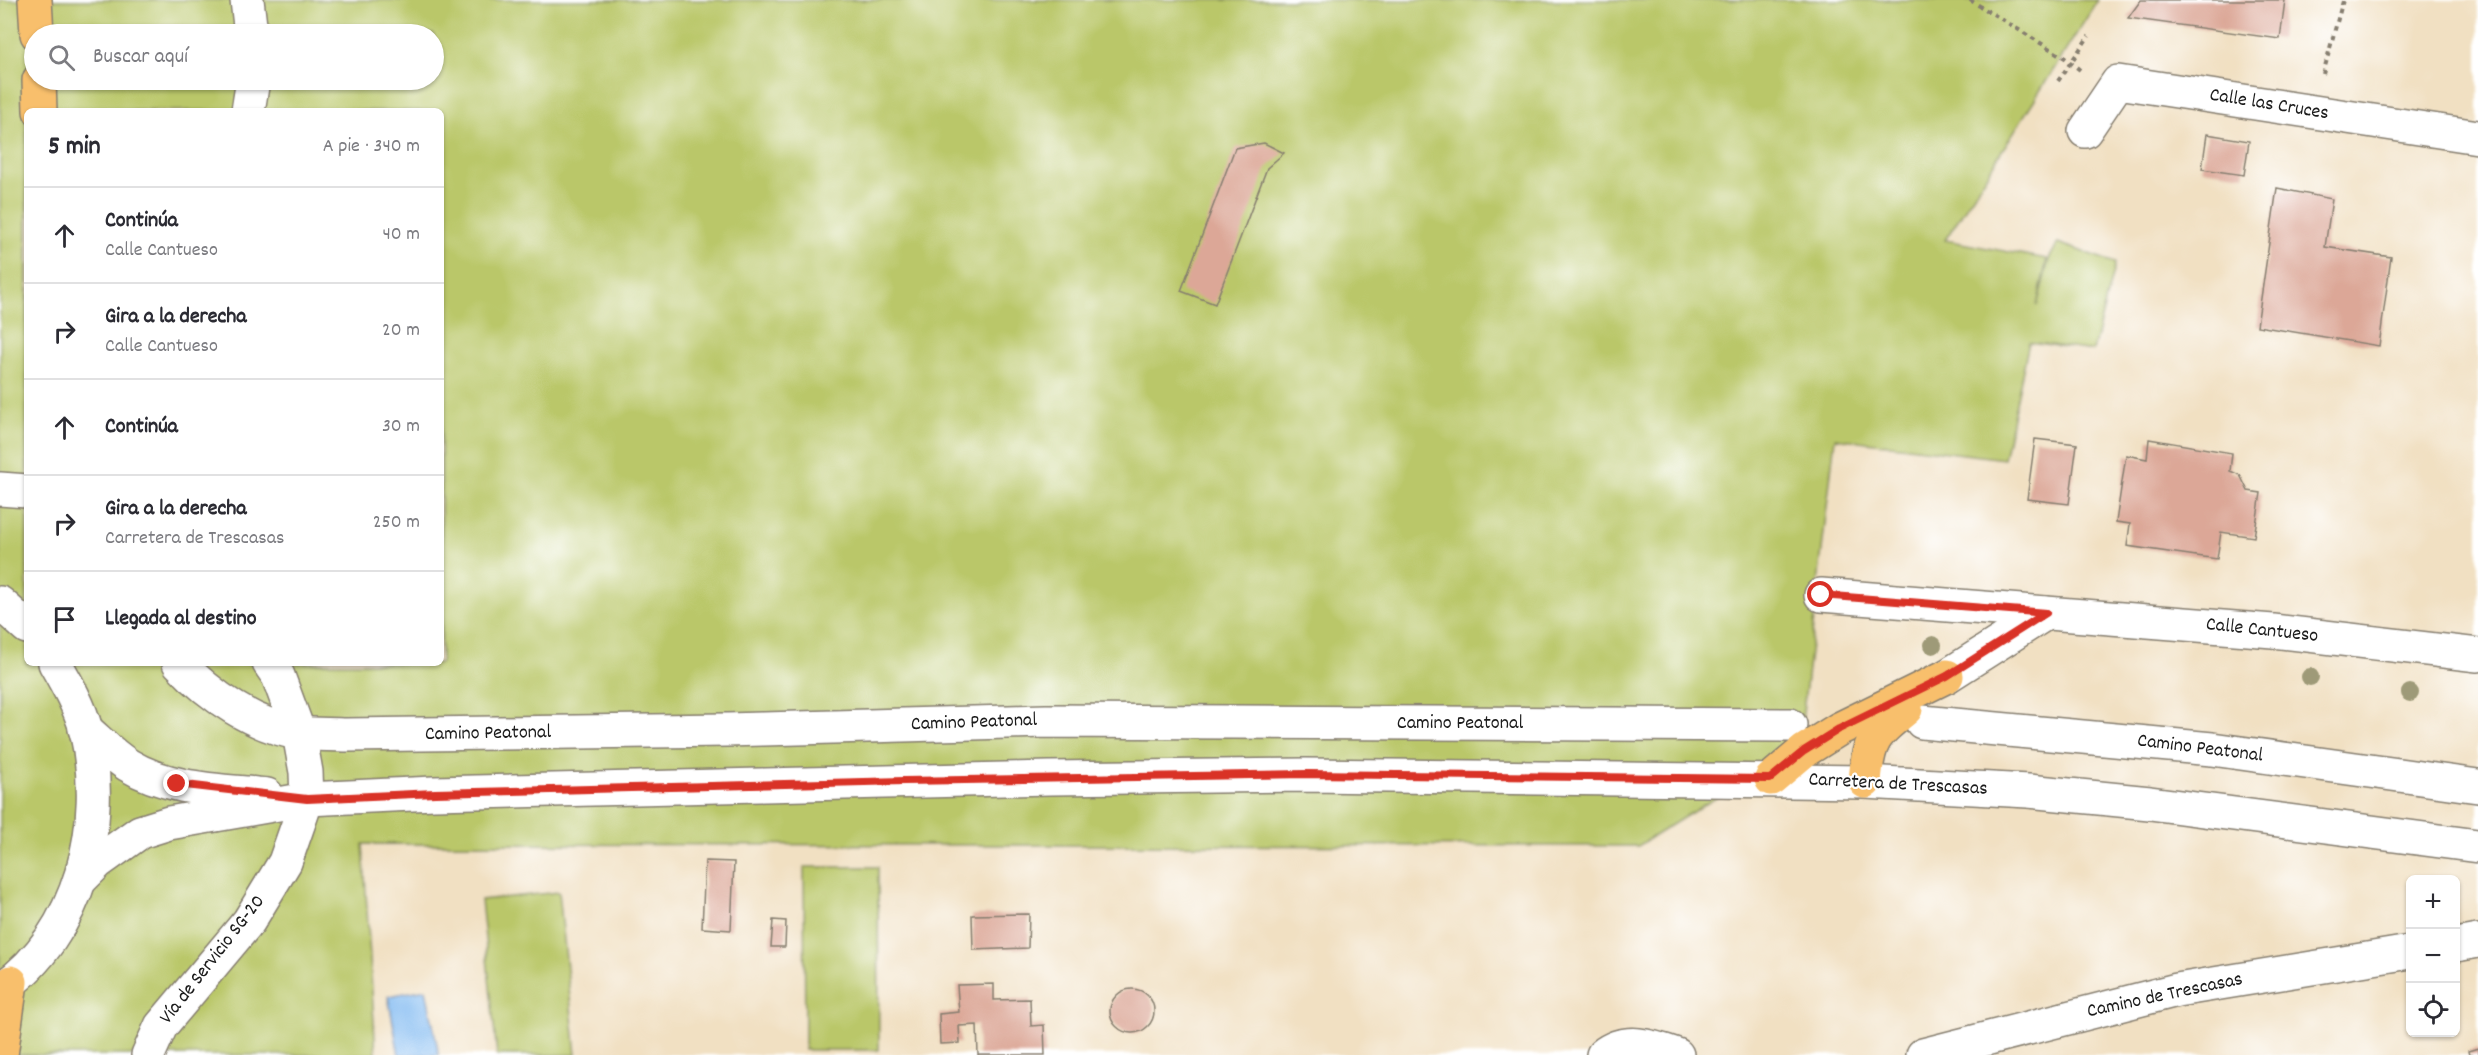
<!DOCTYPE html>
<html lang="es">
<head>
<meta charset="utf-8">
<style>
	body { margin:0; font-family:Dekko,sans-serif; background:#f7f7f7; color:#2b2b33 }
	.controls { position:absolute; right:18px; bottom:18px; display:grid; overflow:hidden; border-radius:9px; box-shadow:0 2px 4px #0004 }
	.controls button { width:54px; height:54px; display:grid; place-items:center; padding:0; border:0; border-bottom:2px solid #e1e1e2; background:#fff; color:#2b2b33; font:30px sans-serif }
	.stop { position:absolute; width:18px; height:18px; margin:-14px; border:4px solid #d93025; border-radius:50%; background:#fff }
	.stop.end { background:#d93025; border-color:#fff; box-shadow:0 2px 6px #0008 }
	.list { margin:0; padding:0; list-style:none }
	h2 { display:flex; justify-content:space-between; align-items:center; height:78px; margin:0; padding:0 24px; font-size:26px }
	h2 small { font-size:20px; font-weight:400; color:#7c7c81 }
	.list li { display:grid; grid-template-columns:39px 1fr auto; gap:18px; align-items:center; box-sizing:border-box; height:96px; padding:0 24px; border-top:2px solid #e1e1e2 }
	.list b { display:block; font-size:22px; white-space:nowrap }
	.list p { margin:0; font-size:20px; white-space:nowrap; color:#7c7c81 }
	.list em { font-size:20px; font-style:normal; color:#7c7c81 }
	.icon { flex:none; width:33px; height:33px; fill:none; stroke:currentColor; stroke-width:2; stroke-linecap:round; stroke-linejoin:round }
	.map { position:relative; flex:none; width:2478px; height:1055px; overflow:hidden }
	.search { position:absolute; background:#fff; box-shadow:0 2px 4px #0004; left:24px; top:24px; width:420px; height:66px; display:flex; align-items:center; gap:15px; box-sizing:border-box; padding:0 21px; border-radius:33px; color:#7c7c81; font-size:22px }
	.panel { position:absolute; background:#fff; box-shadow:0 2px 4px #0004; left:24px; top:108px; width:420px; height:558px; border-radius:9px }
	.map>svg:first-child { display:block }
</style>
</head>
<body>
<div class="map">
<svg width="2478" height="1055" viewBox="0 0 2478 1055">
	<rect width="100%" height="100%" fill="#fff"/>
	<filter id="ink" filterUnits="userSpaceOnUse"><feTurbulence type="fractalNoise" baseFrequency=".0167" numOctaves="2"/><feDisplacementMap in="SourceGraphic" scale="12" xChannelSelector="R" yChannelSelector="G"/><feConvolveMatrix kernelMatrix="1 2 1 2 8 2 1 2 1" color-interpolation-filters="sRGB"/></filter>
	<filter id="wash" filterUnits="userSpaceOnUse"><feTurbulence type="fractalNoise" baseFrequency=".008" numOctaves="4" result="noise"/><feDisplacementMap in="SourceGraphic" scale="24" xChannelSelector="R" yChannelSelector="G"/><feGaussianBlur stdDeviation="1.35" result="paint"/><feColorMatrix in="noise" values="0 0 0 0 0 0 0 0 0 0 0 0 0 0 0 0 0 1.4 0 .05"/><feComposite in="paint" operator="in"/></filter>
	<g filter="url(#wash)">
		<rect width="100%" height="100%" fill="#f1e0c2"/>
		<g fill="#bac769" stroke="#6b7242" stroke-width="1.5" fill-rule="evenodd">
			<path d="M0,0h2098l-153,240 102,19 -10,47 12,-47 9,-16 57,20 -22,88 -64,-9 -25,117 -169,-21 -36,308 -161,100 -1275,-2 13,211h-376zM34,34h400v46h-400zM27,111h414v552h-414z"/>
			<polygon points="804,867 878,867 879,1050 805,1050"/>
			<polygon points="559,892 576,1055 497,1055 481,900"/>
		</g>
		<polygon fill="#80b9f1" stroke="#4e6a86" stroke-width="1.5" points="426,989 439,1055 399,1055 388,996"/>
		<g id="blocks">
			<g fill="#dca797">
				<polygon points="2141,0 2285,0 2280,39 2128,18"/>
				<polygon points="2207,134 2249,141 2244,175 2202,169"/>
				<polygon points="1264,143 1284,153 1267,168 1215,304 1181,291 1235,148"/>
				<polygon points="2277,188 2332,199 2325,247 2391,257 2379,346 2257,326"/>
				<polygon points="2035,439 2077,444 2069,504 2027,499"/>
				<polygon points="2149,439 2232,453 2230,471 2240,475 2248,491 2261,493 2254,537 2221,532 2217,559 2127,546 2130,524 2116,522 2126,455 2147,459"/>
				<polygon points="705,861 734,862 731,930 702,928"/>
				<polygon points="1029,914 1028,948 973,950 972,915"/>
				<polygon points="773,920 786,921 785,947 771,947"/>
				<polygon points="994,984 994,1000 1030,999 1031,1026 1044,1025 1045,1055 978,1055 977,1025 959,1026 960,1043 940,1044 939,1014 959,1012 957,985"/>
				<circle cx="1132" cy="1011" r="22"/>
				<polygon points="2478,1048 2478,1055 2469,1055 2468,1051"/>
			</g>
		</g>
	</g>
	<g filter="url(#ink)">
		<use href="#blocks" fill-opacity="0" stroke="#867e6f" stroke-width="1.5"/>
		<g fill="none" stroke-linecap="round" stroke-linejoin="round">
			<g stroke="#867e6f" stroke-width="36">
				<g id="minor">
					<polyline points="247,0 251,34"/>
					<polyline points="248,111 253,80"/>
					<polyline points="2085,131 2118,82 2478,137"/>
					<polyline points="0,489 27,491"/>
					<polyline points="1821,595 2273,631 2478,655"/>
					<polyline points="0,603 27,627"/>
					<path d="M179,663c31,33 75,63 120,70 15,2 32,1 47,2l381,-5 319,-9 744,4"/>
					<polyline points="1947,676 2046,613"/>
					<polyline points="1922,722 2212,749 2478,786"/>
					<path d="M85,729c14,12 27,26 43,36 41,25 92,25 139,30"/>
					<polyline points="80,880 98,862 140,832 169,823 307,799 434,793 1050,778 1306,775 1865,782 2028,791 2150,803 2478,846"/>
					<polyline points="2456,945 2478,941"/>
					<path d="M0,990c81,-56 108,-168 86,-260 -6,-23 -19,-46 -31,-67"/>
					<polyline points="148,1055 161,1026 249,921 285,862 307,799 306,772 299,733 278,676 269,663"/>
					<path d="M1603,1055c22,-18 49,-9 74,0"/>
					<polyline points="1923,1055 2177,990 2410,952"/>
				</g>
			</g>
			<g stroke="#867e6f" stroke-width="36">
				<g id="major">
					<polyline points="1771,779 1804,751 1839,729 1947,676"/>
					<path d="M1865,782c3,-42 9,-47 41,-73"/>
				</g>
			</g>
			<g stroke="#867e6f" stroke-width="36">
				<g id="highway">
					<polyline points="35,0 37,34"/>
					<polyline points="39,80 40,111"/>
					<polyline points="1,1055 11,982"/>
				</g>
			</g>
			<g stroke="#867e6f" stroke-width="4" stroke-dasharray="4.5 4.5" stroke-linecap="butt">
				<polyline points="1970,0 2065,58 2080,70"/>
				<polyline points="2323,74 2343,0"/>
				<polyline points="2058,81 2089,36"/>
			</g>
			<use href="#minor" stroke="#fff" stroke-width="33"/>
			<use href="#major" stroke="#f8bf6c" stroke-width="33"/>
			<use href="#highway" stroke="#f8bf6c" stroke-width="33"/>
		</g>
		<g fill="#9e9a78">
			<circle cx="1933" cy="645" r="9"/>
			<circle cx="2310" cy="677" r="9"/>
			<circle cx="2410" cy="693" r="9"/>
		</g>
	</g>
	<g fill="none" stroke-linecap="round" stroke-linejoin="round" filter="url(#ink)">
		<polyline stroke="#d93025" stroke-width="8" points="177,784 307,799 435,793 904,781 1306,774 1770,779 1804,751 1839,729 1947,676 2046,613 1821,595"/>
	</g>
	<g text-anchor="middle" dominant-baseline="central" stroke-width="4.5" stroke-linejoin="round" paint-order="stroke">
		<g font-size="20" fill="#1c1c1c" stroke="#fff">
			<text transform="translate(2269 105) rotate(9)">Calle las Cruces</text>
			<text transform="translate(2262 631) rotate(6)">Calle Cantueso</text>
			<text transform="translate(974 723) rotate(-2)">Camino Peatonal</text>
			<text x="1460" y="724">Camino Peatonal</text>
			<text transform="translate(488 734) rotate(-1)">Camino Peatonal</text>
			<text transform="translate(2200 749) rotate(7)">Camino Peatonal</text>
			<text transform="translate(1898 785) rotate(3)">Carretera de Trescasas</text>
			<text transform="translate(213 960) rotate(-52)">Vía de Servicio SG-20</text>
			<text transform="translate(2165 996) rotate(-12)">Camino de Trescasas</text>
		</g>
	</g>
</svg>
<div class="controls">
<button>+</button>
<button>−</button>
<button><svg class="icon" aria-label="locate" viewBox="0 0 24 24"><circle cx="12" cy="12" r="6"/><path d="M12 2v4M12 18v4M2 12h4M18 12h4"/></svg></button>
</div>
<div class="stop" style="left:1821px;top:595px"></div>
<div class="stop end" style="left:177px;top:784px"></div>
<div class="search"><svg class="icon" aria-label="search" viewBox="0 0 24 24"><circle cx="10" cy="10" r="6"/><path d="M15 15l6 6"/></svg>Buscar aquí</div>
<section class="panel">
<h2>5 min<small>A pie · 340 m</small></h2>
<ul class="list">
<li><svg class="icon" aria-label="ahead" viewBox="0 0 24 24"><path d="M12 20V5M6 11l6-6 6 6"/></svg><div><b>Continúa</b><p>Calle Cantueso</p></div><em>40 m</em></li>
<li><svg class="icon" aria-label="right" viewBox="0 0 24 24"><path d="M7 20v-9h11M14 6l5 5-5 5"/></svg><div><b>Gira a la derecha</b><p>Calle Cantueso</p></div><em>20 m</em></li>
<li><svg class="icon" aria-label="ahead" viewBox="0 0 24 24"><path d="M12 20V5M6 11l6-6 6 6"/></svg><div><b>Continúa</b></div><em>30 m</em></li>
<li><svg class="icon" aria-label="right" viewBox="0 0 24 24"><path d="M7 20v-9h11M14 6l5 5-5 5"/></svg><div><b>Gira a la derecha</b><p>Carretera de Trescasas</p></div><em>250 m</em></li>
<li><svg class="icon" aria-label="arrive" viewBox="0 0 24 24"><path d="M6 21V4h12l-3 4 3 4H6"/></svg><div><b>Llegada al destino</b></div></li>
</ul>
</section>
</div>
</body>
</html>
